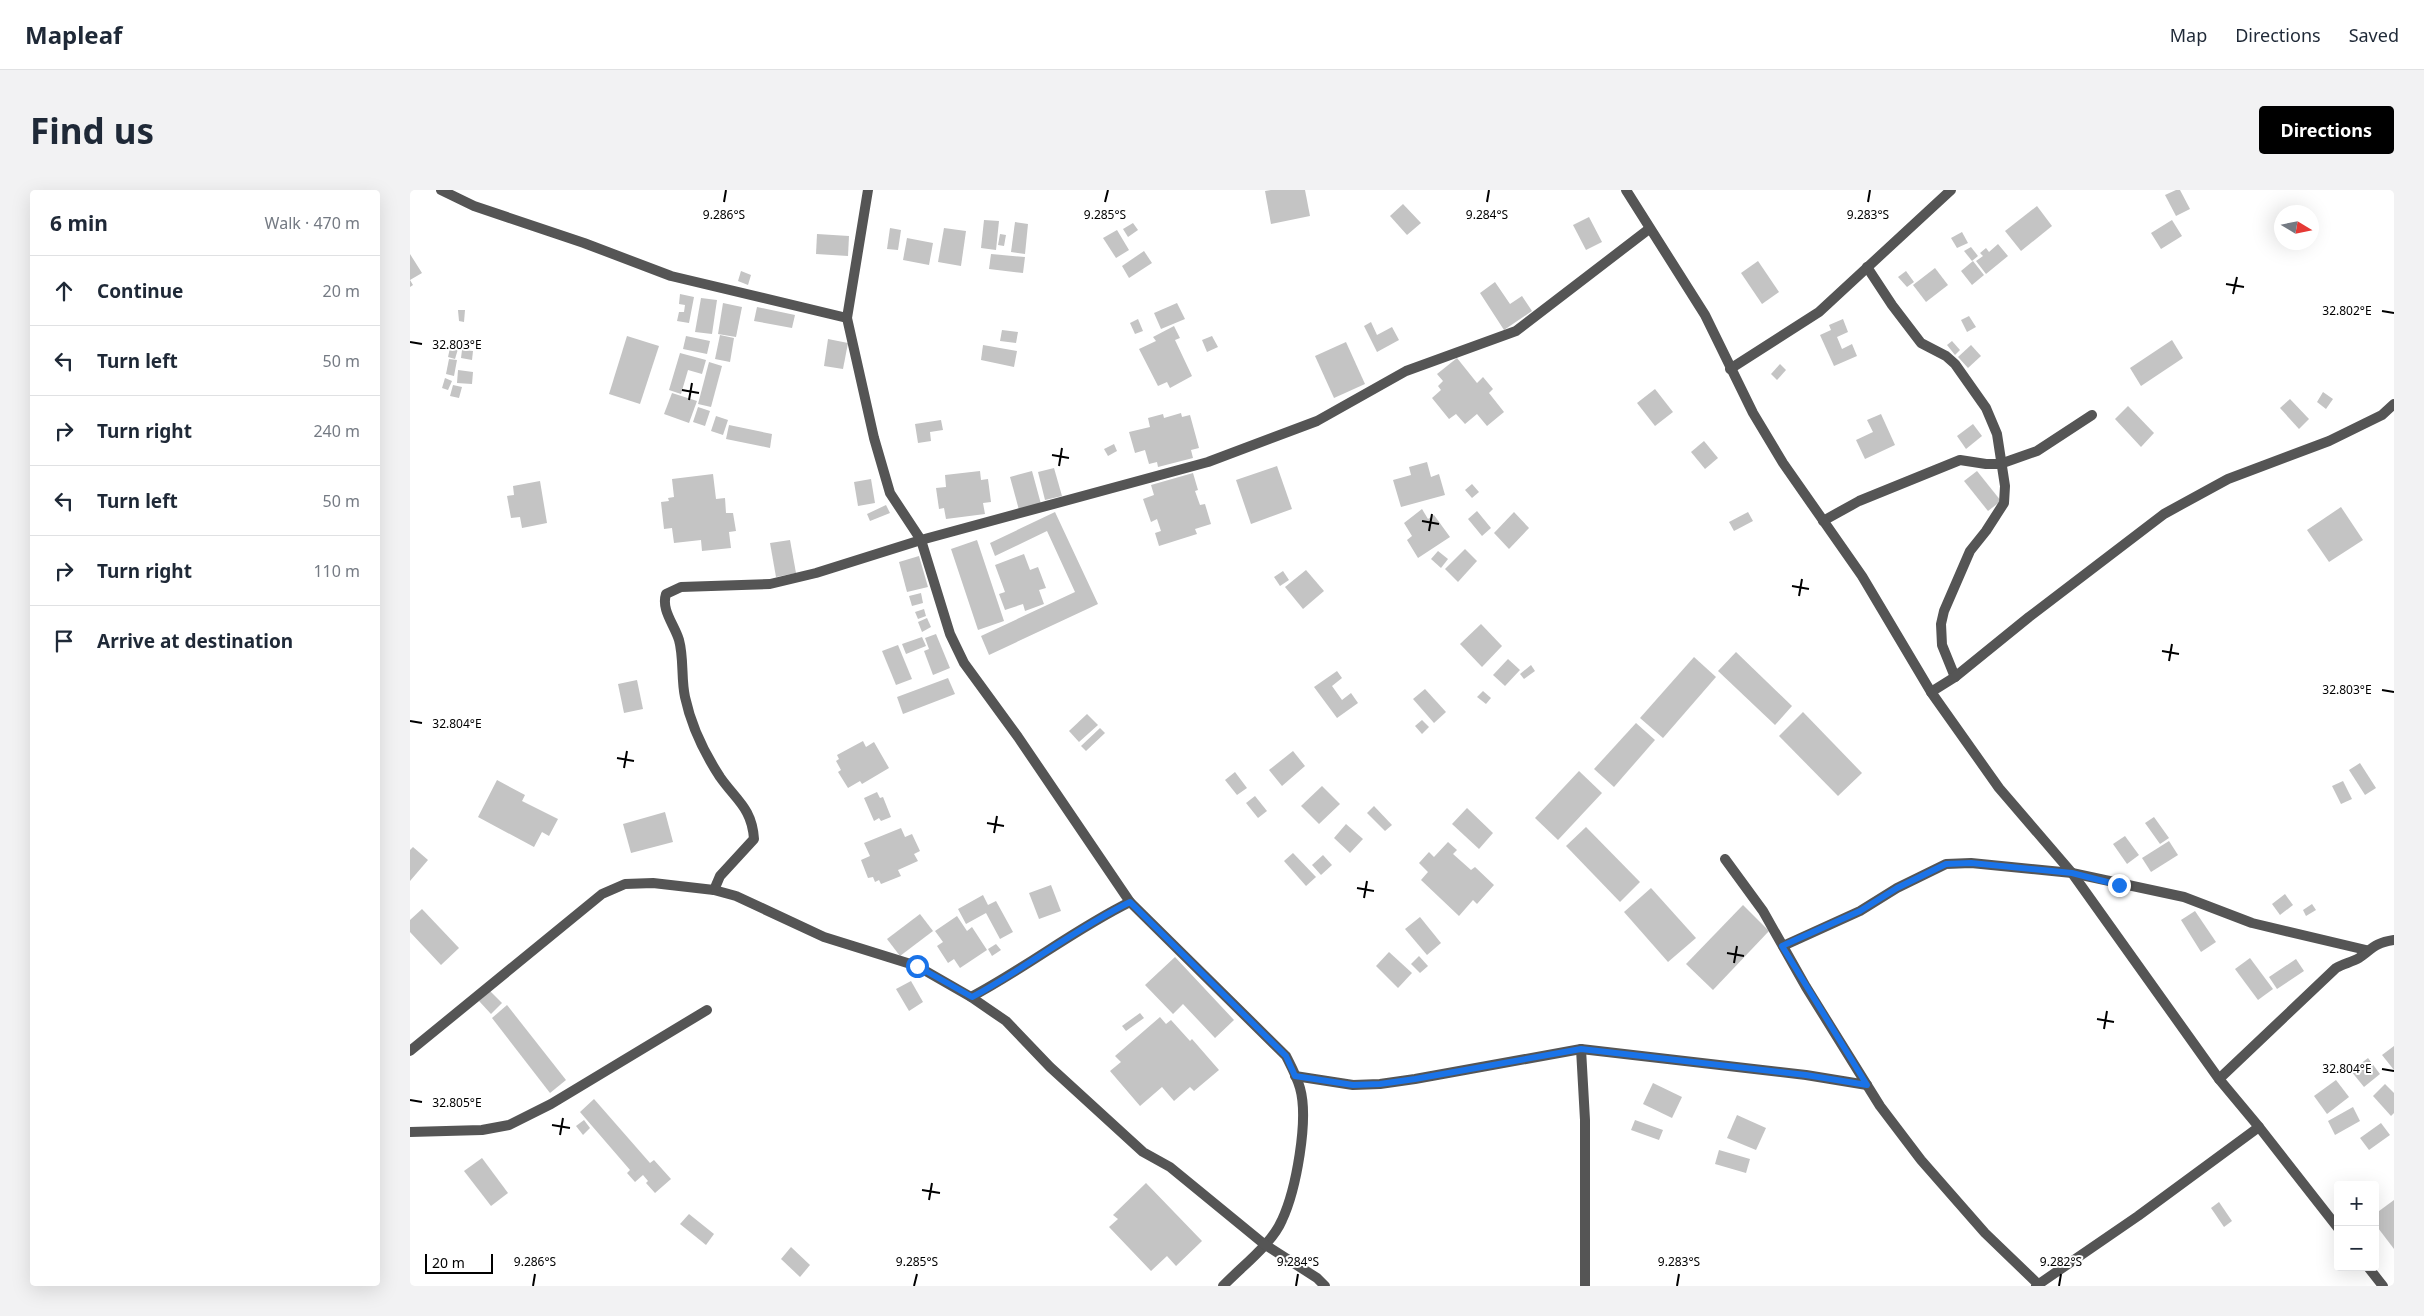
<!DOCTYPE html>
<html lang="en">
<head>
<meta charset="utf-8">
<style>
	body { margin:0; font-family:"Noto Sans",sans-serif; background:#f2f2f3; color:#1f2937 }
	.controls { position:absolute; right:15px; bottom:15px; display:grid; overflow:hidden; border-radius:5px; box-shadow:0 5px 20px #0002 }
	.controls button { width:45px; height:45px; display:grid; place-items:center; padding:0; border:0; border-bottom:1px solid #e0e1e3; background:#fff; color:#1f2937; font:25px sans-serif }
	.compass { position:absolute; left:1864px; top:15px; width:45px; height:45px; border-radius:50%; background:#fff; box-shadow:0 5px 20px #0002; rotate:100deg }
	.scale { position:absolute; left:15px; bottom:12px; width:68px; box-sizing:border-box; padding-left:5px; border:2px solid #000; border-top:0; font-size:14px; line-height:18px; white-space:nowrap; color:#000; -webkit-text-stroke:4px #fff; paint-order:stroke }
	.stop { position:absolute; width:15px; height:15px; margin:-11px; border:4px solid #1a73e8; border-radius:50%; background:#fff }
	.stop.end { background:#1a73e8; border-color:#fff; box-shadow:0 1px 5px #0008 }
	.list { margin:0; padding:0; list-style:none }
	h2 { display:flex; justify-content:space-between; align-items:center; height:65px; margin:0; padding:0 20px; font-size:21px }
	h2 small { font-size:16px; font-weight:400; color:#747a83 }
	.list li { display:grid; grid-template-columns:32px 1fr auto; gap:15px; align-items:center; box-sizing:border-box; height:70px; padding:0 20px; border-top:1px solid #e0e1e3 }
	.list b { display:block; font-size:19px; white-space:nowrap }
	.list em { font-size:16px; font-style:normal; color:#747a83 }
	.icon { flex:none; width:28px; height:28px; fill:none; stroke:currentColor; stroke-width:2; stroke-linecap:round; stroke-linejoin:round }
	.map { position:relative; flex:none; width:1984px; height:1096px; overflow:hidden; border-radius:5px }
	header { display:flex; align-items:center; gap:30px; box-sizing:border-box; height:70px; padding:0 25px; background:#fff; border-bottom:1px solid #e0e1e3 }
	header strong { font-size:24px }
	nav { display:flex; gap:28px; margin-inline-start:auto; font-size:18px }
	.intro { display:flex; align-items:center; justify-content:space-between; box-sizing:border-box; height:120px; padding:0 30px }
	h1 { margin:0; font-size:35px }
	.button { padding:12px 22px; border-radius:5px; background:#000; color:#fff; font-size:18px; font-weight:700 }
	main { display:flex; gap:30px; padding:0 30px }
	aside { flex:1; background:#fff; border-radius:5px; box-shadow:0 5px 20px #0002 }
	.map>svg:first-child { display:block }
</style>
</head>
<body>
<header>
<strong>Mapleaf</strong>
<nav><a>Map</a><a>Directions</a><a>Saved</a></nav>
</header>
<div class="intro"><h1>Find us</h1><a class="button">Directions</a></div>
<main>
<aside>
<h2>6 min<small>Walk · 470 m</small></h2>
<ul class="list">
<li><svg class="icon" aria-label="ahead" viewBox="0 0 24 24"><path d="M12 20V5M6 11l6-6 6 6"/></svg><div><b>Continue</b></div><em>20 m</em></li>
<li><svg class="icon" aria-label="left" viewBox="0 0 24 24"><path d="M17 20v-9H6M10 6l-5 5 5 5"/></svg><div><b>Turn left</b></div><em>50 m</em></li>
<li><svg class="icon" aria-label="right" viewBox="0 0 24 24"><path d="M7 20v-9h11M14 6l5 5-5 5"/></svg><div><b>Turn right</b></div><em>240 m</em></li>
<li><svg class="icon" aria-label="left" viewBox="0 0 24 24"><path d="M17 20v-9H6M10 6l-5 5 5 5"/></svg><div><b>Turn left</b></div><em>50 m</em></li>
<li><svg class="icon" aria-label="right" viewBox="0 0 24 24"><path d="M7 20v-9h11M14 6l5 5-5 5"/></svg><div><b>Turn right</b></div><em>110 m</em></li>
<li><svg class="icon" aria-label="arrive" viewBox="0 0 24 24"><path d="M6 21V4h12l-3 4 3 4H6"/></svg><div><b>Arrive at destination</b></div></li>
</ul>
</aside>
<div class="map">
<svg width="1984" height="1096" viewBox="0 0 1984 1096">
	<rect width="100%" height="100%" fill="#fff"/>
	<g fill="#c4c4c4">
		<polygon points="861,0 895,0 900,26 861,34 855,1"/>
		<polygon points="1766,0 1770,0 1780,19 1766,26 1755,5"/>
		<polygon points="993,14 1011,33 997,45 980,26"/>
		<polygon points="1627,16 1642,36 1611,61 1595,41"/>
		<polygon points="1179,27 1192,52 1176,60 1163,35"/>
		<polygon points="574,30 589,31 586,60 571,58"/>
		<polygon points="1762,30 1772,46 1751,59 1741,43"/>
		<polygon points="605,32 618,34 615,64 601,62"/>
		<polygon points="723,33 728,40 718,47 713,39"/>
		<polygon points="480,38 491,40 488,60 477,59"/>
		<polygon points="534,38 556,41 551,76 528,72"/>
		<polygon points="707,40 719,60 706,68 693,48"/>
		<polygon points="1552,42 1558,53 1547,58 1541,48"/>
		<polygon points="407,44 439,46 438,66 406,64"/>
		<polygon points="590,44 596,45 594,56 588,55"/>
		<polygon points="497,48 523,53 519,75 493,70"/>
		<polygon points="1588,54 1598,66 1576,84 1566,71 1573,66 1570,63 1576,58 1579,62"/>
		<polygon points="1561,57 1568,66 1562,71 1554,61"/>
		<polygon points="734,61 742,73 719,88 712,76"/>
		<polygon points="0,64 12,83 0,90 3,95 0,97"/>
		<polygon points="581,64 615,67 613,83 579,79"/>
		<polygon points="1348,71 1369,102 1352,114 1331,83"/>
		<polygon points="1563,71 1574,85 1562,95 1551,81"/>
		<polygon points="1525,78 1538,95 1516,112 1503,95"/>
		<polygon points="331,81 341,85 338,95 328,91"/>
		<polygon points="1496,81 1504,92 1497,97 1488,87"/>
		<polygon points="1085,92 1100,114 1112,106 1122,121 1094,140 1070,103"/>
		<polygon points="270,104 284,107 279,133 267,131 269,122 274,122 275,115 269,114"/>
		<polygon points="291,108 307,110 302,144 285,142"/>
		<polygon points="313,113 332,117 326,147 308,144"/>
		<polygon points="767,113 775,129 751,139 744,123"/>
		<polygon points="347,117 385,125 382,138 344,131"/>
		<polygon points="48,120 55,120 54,132 49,131"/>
		<polygon points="1559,126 1566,137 1557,142 1551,130"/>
		<polygon points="728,129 733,141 725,144 720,133"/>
		<polygon points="1433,129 1438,142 1427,147 1432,159 1442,154 1447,166 1424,176 1410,145 1421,140 1419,135"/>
		<polygon points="961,132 967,145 982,137 989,150 967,162 954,136"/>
		<polygon points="764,136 770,148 765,150 782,186 760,198 757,192 748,196 729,159 746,151 743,147"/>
		<polygon points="592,140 608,142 606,153 590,151"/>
		<polygon points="310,145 324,148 320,172 305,169"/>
		<polygon points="217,146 249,156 230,214 199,204"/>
		<polygon points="276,146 300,151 297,164 273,159"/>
		<polygon points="802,146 808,157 797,162 792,150"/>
		<polygon points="418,149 438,153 433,179 414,176"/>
		<polygon points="1762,150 1773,168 1731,196 1720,178"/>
		<polygon points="1542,151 1550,160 1545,165 1537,155"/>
		<polygon points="936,152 955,194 924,208 905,166"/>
		<polygon points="573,155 607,161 604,177 571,170"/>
		<polygon points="1561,155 1571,166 1558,178 1548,167"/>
		<polygon points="40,158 48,159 45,169 38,167"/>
		<polygon points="52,160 63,161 62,170 51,168"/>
		<polygon points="270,163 296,170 292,184 278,180 271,204 259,200"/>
		<polygon points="1047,168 1067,193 1073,187 1083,199 1079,203 1094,222 1077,236 1067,224 1055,234 1046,224 1039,229 1022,208 1031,200 1028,196 1033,191 1027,184"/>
		<polygon points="39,169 47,170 44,186 36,184"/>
		<polygon points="299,172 312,176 301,217 288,214"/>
		<polygon points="1370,174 1376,180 1367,190 1361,184"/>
		<polygon points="48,180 63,182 62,194 47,193"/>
		<polygon points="35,188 42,191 38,200 32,198"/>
		<polygon points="43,195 52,197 49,208 40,206"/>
		<polygon points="1245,199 1263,222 1245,236 1227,213"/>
		<polygon points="1913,202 1923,209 1916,219 1907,212"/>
		<polygon points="262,203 287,211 279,233 254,224"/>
		<polygon points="1880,209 1899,229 1889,239 1870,218"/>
		<polygon points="1718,216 1744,243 1731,257 1705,229"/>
		<polygon points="288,217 300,221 295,236 283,232"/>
		<polygon points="771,223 772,227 780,225 789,258 781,260 783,268 748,277 747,272 739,274 735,260 725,263 719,242 740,237 738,228 753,224 754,228"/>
		<polygon points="1471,224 1485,255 1455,269 1446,250 1463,242 1457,230"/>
		<polygon points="306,226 318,230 313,245 301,241"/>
		<polygon points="531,230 533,240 520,242 521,251 508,253 505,234"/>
		<polygon points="1563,234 1572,246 1556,259 1547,246"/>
		<polygon points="319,235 362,244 360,258 316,249"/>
		<polygon points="1294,251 1308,268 1295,279 1281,262"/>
		<polygon points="704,254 707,261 698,266 694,259"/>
		<polygon points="1017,272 1021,287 1029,284 1035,305 991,317 983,290 1001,285 999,277"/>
		<polygon points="867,276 882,319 841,334 826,290"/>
		<polygon points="644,278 652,306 635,310 628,282"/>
		<polygon points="570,281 571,290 578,289 581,312 573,313 575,324 536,329 534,318 529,319 526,298 536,297 535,285"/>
		<polygon points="622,281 631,314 609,320 600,287"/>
		<polygon points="1567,281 1591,311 1578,321 1554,291"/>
		<polygon points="783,283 788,300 785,301 790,315 795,314 801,334 785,339 787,344 749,356 745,343 751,341 747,329 741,332 733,309 744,305 741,295"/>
		<polygon points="303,284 306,309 315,308 316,323 323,323 326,341 319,342 321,358 292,361 291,350 264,353 262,338 254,339 251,312 259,311 258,308 264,307 262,289"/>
		<polygon points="461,289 465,313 448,316 444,292"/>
		<polygon points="130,291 137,333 112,338 110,327 101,328 97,306 104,305 103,296"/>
		<polygon points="1062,294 1069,302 1062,308 1055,300"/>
		<polygon points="476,315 480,323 460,331 457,324"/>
		<polygon points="1931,317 1953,350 1919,372 1897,340"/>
		<polygon points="1012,319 1018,329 1024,325 1040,347 1008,368 997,350 1002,346 994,333"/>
		<polygon points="1067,321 1081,338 1072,346 1058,329"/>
		<polygon points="645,322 688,414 579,465 571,446 665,402 637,341 585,366 580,353"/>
		<polygon points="1104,322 1119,338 1099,359 1084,343"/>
		<polygon points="1338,322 1343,331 1324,341 1319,332"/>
		<polygon points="380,350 386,383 366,387 360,353"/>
		<polygon points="567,350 594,431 568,440 541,359"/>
		<polygon points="1055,359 1067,371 1048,392 1035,379"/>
		<polygon points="1028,361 1038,369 1031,378 1021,369"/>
		<polygon points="614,364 620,380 628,377 636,398 629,400 634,414 615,421 613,414 595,420 589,404 595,402 585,375"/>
		<polygon points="509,366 518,397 497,402 489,372"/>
		<polygon points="896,380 914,401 893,419 875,397"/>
		<polygon points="873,381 879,390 870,396 864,387"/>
		<polygon points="511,403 513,413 502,416 499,406"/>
		<polygon points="514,419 516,426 508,429 505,422"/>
		<polygon points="517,428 521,437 512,442 508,432"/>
		<polygon points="1071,434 1092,456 1072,477 1050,454"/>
		<polygon points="526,444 540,478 523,485 514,461 519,459 515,448"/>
		<polygon points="512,447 516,456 496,464 492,454"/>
		<polygon points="488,455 502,489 486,495 472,461"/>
		<polygon points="1326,462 1382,516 1365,535 1308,481"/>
		<polygon points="1284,467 1306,487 1253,548 1230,528"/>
		<polygon points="1098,469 1110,480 1095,496 1083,485"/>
		<polygon points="1121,475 1125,481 1114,489 1110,484"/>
		<polygon points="927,481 932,488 922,496 932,510 941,503 948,513 927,528 904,497"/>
		<polygon points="538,488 545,504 493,524 487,507"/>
		<polygon points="227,490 233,519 214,523 208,494"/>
		<polygon points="1015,499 1036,522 1024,533 1003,509"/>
		<polygon points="1073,501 1081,508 1076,514 1067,507"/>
		<polygon points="1393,522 1452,583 1428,606 1369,546"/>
		<polygon points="677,524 688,535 669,552 659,541"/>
		<polygon points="1012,530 1019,537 1012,544 1005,536"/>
		<polygon points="1226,533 1245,550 1204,597 1184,579"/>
		<polygon points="690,538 695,543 676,561 671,556"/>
		<polygon points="453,551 456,557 464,552 479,578 452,594 450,591 438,598 428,582 431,580 426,571 429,569 427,565"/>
		<polygon points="883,561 895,576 872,596 859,580"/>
		<polygon points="1950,573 1966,598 1955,605 1939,580"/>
		<polygon points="1169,581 1192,603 1148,650 1125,628"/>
		<polygon points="825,582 837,598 827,605 815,590"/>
		<polygon points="87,590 115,605 112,611 148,629 139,646 132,642 124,657 68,627"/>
		<polygon points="1933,591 1942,609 1931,614 1922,596"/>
		<polygon points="912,596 930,614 909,634 891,616"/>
		<polygon points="467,602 470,608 473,607 481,627 471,631 469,628 464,631 454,608"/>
		<polygon points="845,606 857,621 848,628 836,613"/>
		<polygon points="964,616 982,635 975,641 957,623"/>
		<polygon points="1057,618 1083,643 1069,659 1042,634"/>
		<polygon points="255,622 263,652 221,663 213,634"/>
		<polygon points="1744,627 1759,648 1750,654 1735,633"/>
		<polygon points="936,634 953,649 940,663 924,648"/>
		<polygon points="1176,637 1230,692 1210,712 1156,656"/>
		<polygon points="491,638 495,647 502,644 510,661 504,664 508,671 488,680 491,686 471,694 469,690 465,692 463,687 458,688 451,670 460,666 454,653"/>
		<polygon points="1715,646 1729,665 1717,674 1703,654"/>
		<polygon points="1759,651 1768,665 1741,682 1732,668"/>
		<polygon points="1038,652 1047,660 1043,664 1061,680 1065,677 1084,695 1067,714 1063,710 1049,726 1011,690 1018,682 1009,673 1019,662 1024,667"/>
		<polygon points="3,657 18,670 0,691 0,660"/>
		<polygon points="883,663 906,687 896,696 874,671"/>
		<polygon points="913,665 922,675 911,685 902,675"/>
		<polygon points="641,695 651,721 629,729 619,703"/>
		<polygon points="1241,698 1286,748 1258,772 1214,722"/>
		<polygon points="1875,704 1883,715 1870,725 1862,714"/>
		<polygon points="573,705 578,715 586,711 603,742 590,749 576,723 556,734 548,719"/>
		<polygon points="1902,714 1906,720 1896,726 1893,720"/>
		<polygon points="1333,715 1359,741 1303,800 1276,774"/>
		<polygon points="12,719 49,758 31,775 0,742 0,730"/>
		<polygon points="1785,721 1806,752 1791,762 1771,730"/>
		<polygon points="510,724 523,741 490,766 477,749"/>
		<polygon points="547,726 557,741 562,737 577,760 550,778 544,769 538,773 527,756 533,752 525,741"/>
		<polygon points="1010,727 1031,753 1017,765 995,739"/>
		<polygon points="586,754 591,760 582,766 578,759"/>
		<polygon points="979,762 1002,783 988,798 966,776"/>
		<polygon points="1009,766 1018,776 1010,783 1001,774"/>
		<polygon points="765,767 824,830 805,848 773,814 763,824 735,795"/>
		<polygon points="1840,768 1863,799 1848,810 1825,779"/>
		<polygon points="1886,769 1894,781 1867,799 1859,787"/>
		<polygon points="501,791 513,812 499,821 486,799"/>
		<polygon points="80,801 92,813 81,824 69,811"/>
		<polygon points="97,815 156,890 140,903 82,828"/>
		<polygon points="730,823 734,828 716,841 712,836"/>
		<polygon points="750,827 756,834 761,830 780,851 782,849 809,880 784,901 780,897 764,911 752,897 730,916 700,881 711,872 705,866"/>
		<polygon points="1984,856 1984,880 1972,865"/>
		<polygon points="1958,868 1970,884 1954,897 1941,881"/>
		<polygon points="1926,890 1939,907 1917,924 1904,906"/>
		<polygon points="1243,893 1272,907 1262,928 1233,914"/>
		<polygon points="1975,894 1984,903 1984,923 1981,926 1963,906"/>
		<polygon points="184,909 240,973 244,970 261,989 245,1003 236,993 238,991 233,985 225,992 217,983 220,980 170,922"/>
		<polygon points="1943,917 1950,931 1925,945 1918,931"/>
		<polygon points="1327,925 1356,938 1346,960 1317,948"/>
		<polygon points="174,930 180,938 173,945 166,936"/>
		<polygon points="1225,930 1253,940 1249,950 1221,940"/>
		<polygon points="1971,933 1980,945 1959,960 1950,948"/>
		<polygon points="1309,960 1340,969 1336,983 1305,974"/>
		<polygon points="72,968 98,1003 81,1016 54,981"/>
		<polygon points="736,993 792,1051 766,1076 757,1066 741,1081 699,1037 708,1029 703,1025"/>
		<polygon points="1984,1010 1984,1059 1965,1034 1965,1024"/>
		<polygon points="1809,1012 1822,1031 1814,1037 1801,1018"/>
		<polygon points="279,1024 304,1044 296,1055 270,1034"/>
		<polygon points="381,1057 400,1075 390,1087 371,1069"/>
	</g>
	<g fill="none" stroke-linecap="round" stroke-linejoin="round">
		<g stroke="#555" stroke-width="10">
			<polyline points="1315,669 1353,721 1396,797 1470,916 1511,970 1575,1043 1628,1094"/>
			<polyline points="1373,756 1450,721 1487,698 1536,674 1561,673 1662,683"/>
			<polyline points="1171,859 1175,930 1175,1096"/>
			<polyline points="885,886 943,895 970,894 1005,889 1171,859 1396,885 1457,895"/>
			<polyline points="0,942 72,940 99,935 141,914 297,820"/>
		</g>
		<g stroke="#555" stroke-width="10">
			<polyline points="31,0 64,16 174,53 261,86 437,128"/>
			<path d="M458,0l-21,128 27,120 16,55 31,47 29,94 14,29 54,74 112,165 156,154c5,10 11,21 14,32 9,32 -4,102 -18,132 -10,24 -41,47 -59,66"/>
			<polyline points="1457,77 1482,115 1511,153 1536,166 1545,174 1576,218 1587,244 1595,296 1594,313 1576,341 1560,361 1534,421 1531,434 1532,455 1545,487"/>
			<polyline points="1320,179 1409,122 1541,0"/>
			<polyline points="1413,331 1449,311 1550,270 1576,274 1590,274 1627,261 1682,225"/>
			<polyline points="1521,502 1545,487 1619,427 1754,324 1818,289 1919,251 1972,225 1984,214"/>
			<polyline points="1662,683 1774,707 1842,733 1956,760"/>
			<path d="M304,700l6,-14 34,-37c-2,-31 -18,-39 -34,-62 -15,-23 -29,-52 -35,-80 -4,-18 -1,-39 -6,-57 -5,-16 -18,-30 -13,-46l15,-7 89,-3 46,-11 105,-33 287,-78 109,-41 89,-50 110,-40 133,-102"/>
			<path d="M561,807c55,-29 104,-68 159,-95"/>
			<polyline points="0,861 192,704 215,694 243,693 304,700 326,706 414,747 507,776 561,807 596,831 640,877 733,962 760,977 854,1054 907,1088 915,1096"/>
			<path d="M1809,889l117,-111c7,-4 16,-6 23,-10 14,-10 16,-15 35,-18"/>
			<polyline points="1626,1096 1728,1026 1849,937"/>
		</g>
		<g stroke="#555" stroke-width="10">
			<polyline points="1216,0 1295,125 1343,223 1373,273 1452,386 1521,502 1589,598 1662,683 1809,889 1849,937 1928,1038"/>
			<polyline points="1958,1077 1973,1096"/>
		</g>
	</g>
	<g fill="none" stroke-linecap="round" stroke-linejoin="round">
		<path stroke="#1a73e8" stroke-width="6" d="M507,776l55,31c54,-29 103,-68 158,-95l156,154 9,20 58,9 27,-1 35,-5 166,-30 225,26 61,10 -85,-139 78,-35 37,-23 49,-24 25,-1 101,10 47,12"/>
	</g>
	<path fill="none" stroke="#000" stroke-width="2" d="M314,12l2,-12M695,12l3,-12M1077,12l2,-12M1458,12l2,-12M1816,94l18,3M1823,104l4,-17M1972,121l12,2M0,152l12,2M272,200l17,3M279,210l3,-17M642,265l17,3M649,276l3,-18M1012,331l17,3M1019,341l3,-17M1382,396l17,3M1389,406l3,-17M1752,461l17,3M1759,471l3,-17M1972,500l12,2M0,531l12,2M207,568l17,3M214,578l3,-17M577,633l17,3M584,643l3,-17M947,698l17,3M954,708l3,-17M1317,763l17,3M1324,773l3,-17M1687,829l17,3M1694,839l3,-18M1972,879l12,2M0,910l12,2M142,935l18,3M150,945l3,-17M512,1000l18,3M519,1010l3,-17M123,1096l2,-12M504,1096l3,-12M886,1096l2,-12M1267,1096l2,-12M1649,1096l2,-12"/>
	<g font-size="12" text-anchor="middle" fill="#000" stroke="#fff" stroke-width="4" stroke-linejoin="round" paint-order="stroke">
		<text x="1077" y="29">9.284°S</text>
		<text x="314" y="29">9.286°S</text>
		<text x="695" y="29">9.285°S</text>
		<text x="1458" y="29">9.283°S</text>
		<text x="1937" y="125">32.802°E</text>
		<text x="47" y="159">32.803°E</text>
		<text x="1937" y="504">32.803°E</text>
		<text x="47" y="538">32.804°E</text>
		<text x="1937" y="883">32.804°E</text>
		<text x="47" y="917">32.805°E</text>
		<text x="125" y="1076">9.286°S</text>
		<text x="507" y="1076">9.285°S</text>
		<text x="888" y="1076">9.284°S</text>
		<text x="1269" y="1076">9.283°S</text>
		<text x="1651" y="1076">9.282°S</text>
	</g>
</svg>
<div class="controls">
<button>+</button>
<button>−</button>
</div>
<svg class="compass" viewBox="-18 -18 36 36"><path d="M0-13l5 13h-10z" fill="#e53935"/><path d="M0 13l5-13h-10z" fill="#747a83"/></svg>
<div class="scale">20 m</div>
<div class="stop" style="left:507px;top:776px"></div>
<div class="stop end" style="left:1709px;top:695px"></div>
</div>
</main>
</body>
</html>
